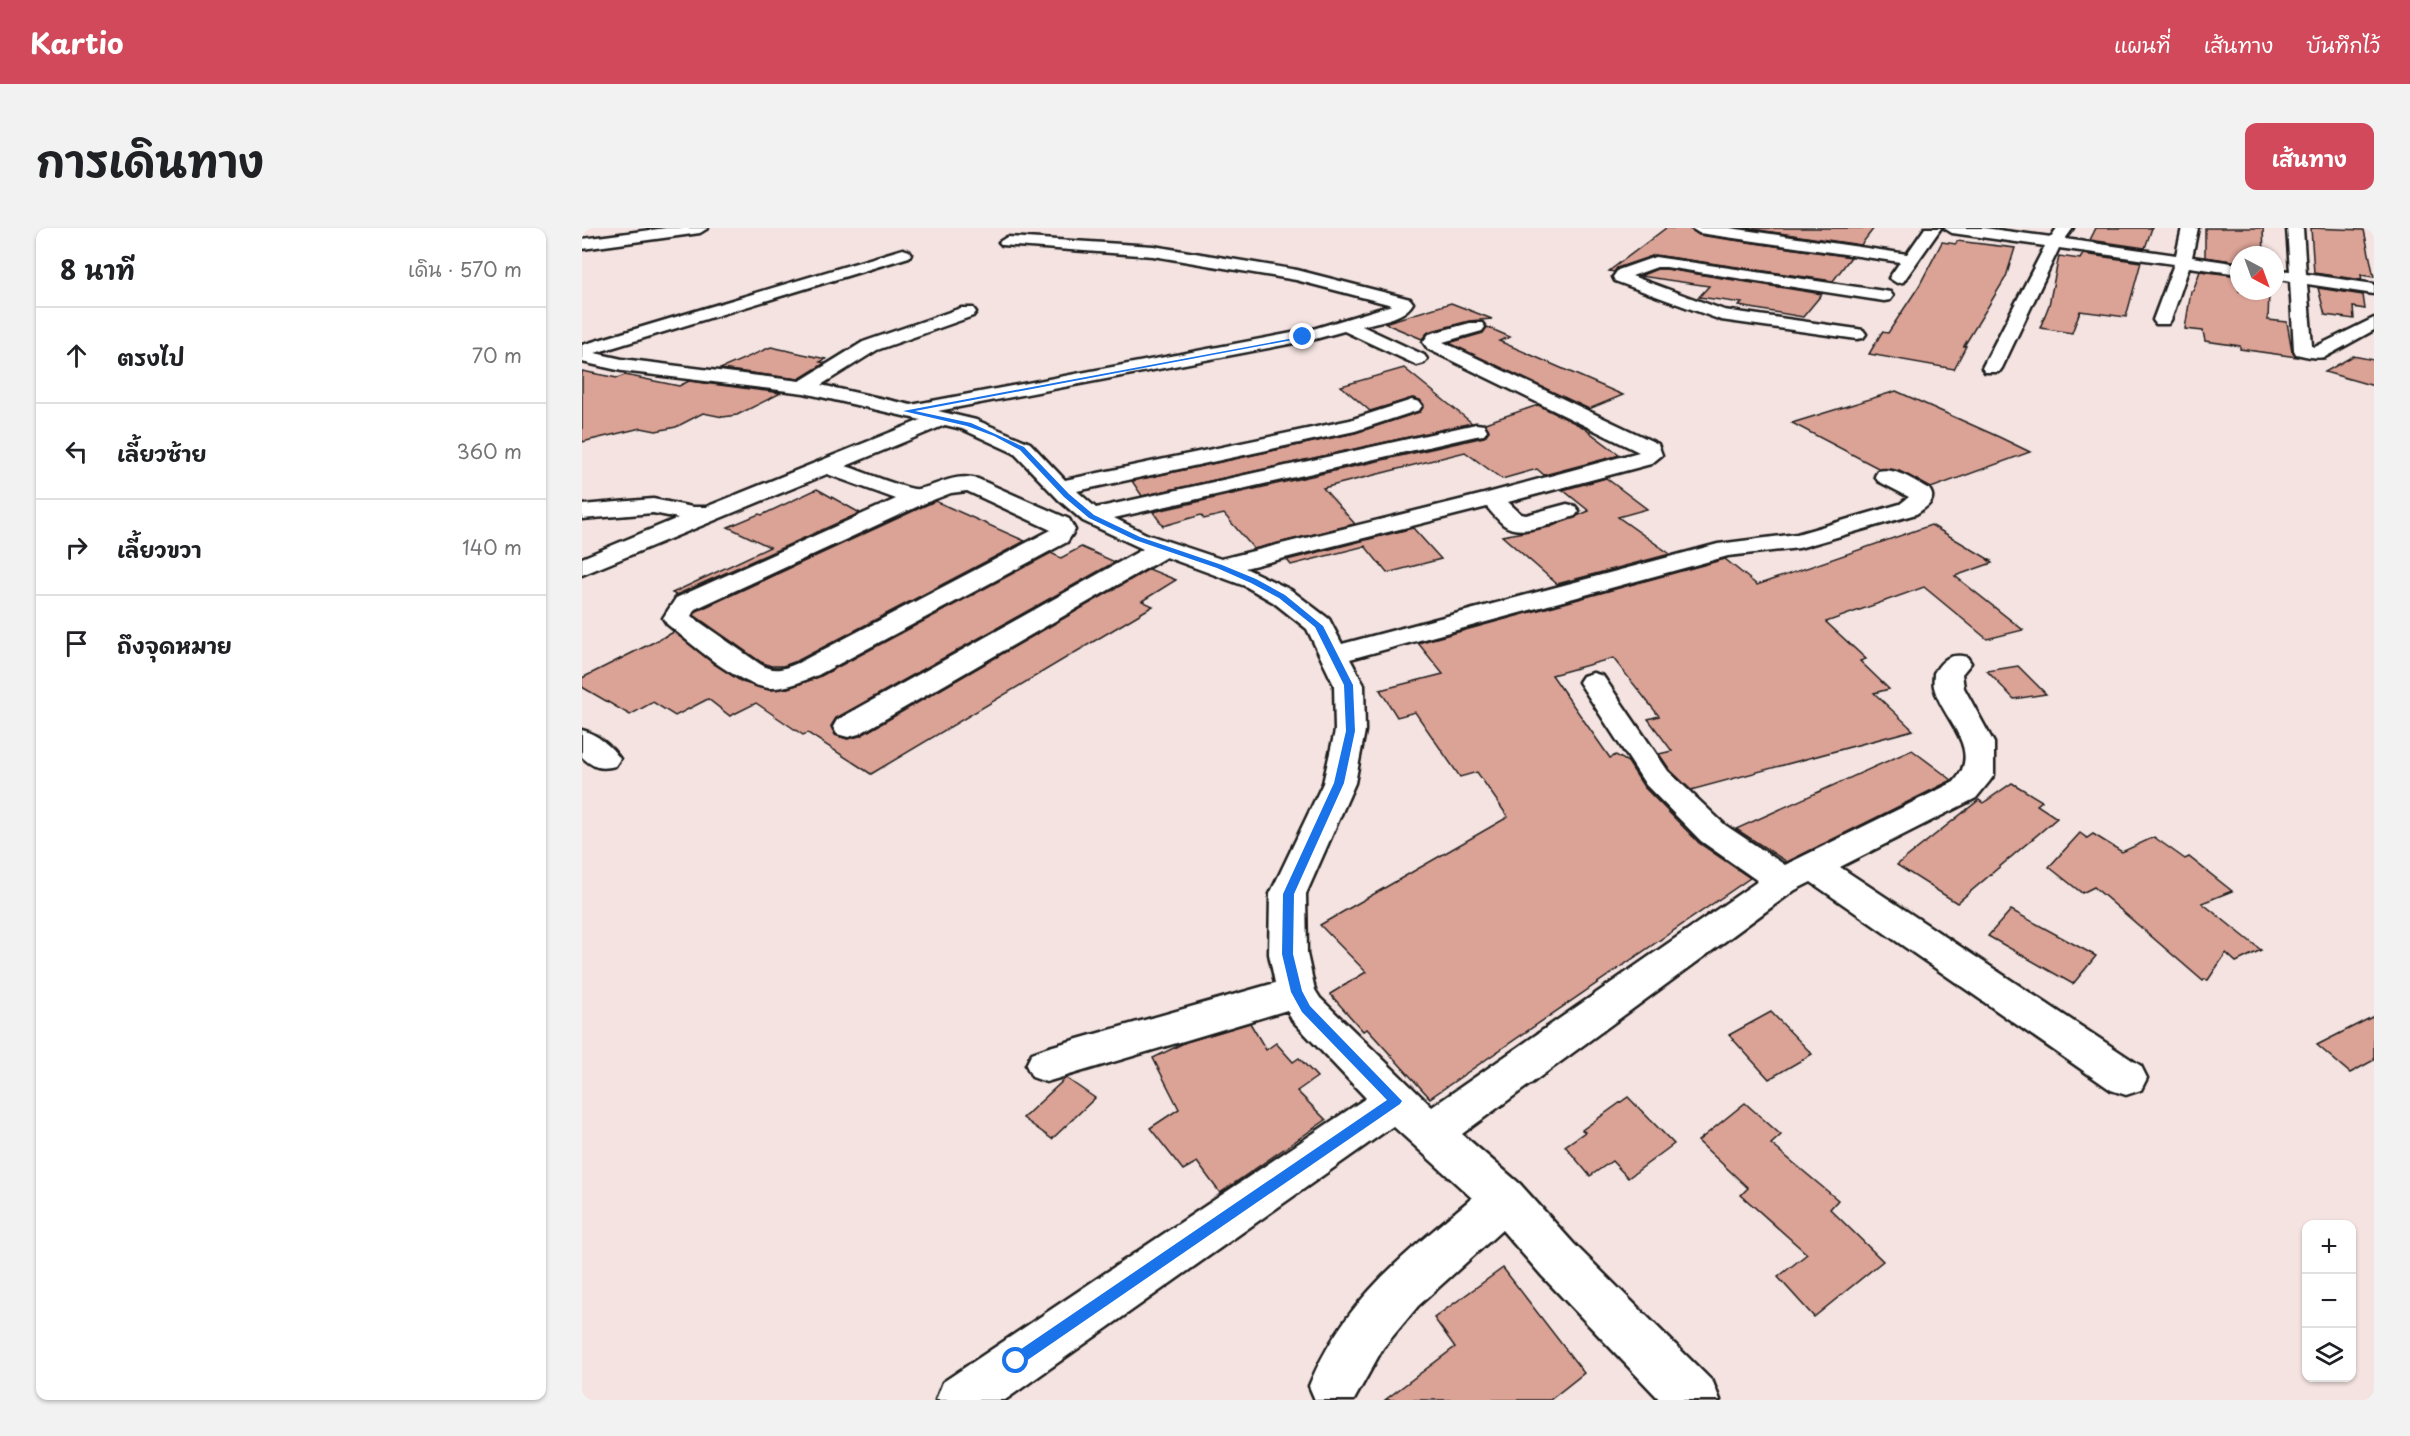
<!DOCTYPE html>
<html lang="th">
<head>
<meta charset="utf-8">
<style>
	body { margin:0; font-family:"Playpen Sans","Playpen Sans Thai",sans-serif; background:#f2f2f2; color:#202124 }
	.controls { position:absolute; right:18px; bottom:18px; display:grid; overflow:hidden; border-radius:12px; box-shadow:0 2px 4px #0004 }
	.controls button { width:54px; height:54px; display:grid; place-items:center; padding:0; border:0; border-bottom:2px solid #e0e0e0; background:#fff; color:#202124; font:30px sans-serif }
	.compass { position:absolute; left:1648px; top:18px; width:54px; height:54px; border-radius:50%; background:#fff; box-shadow:0 2px 4px #0004; rotate:139deg }
	.stop { position:absolute; width:18px; height:18px; margin:-14px; border:4px solid #1a73e8; border-radius:50%; background:#fff }
	.stop.end { background:#1a73e8; border-color:#fff; box-shadow:0 2px 6px #0008 }
	.list { margin:0; padding:0; list-style:none }
	h2 { display:flex; justify-content:space-between; align-items:center; height:78px; margin:0; padding:0 24px; font-size:26px }
	h2 small { font-size:20px; font-weight:400; color:#757577 }
	.list li { display:grid; grid-template-columns:39px 1fr auto; gap:18px; align-items:center; box-sizing:border-box; height:96px; padding:0 24px; border-top:2px solid #e0e0e0 }
	.list b { display:block; font-size:22px; white-space:nowrap }
	.list em { font-size:20px; font-style:normal; color:#757577 }
	.icon { flex:none; width:33px; height:33px; fill:none; stroke:currentColor; stroke-width:2; stroke-linecap:round; stroke-linejoin:round }
	.map { position:relative; flex:none; width:1792px; height:1172px; overflow:hidden; border-radius:12px }
	header { display:flex; align-items:center; gap:36px; box-sizing:border-box; height:84px; padding:0 30px; background:#d1495b; color:#fff }
	header strong { font-size:28px }
	nav { display:flex; gap:33px; margin-inline-start:auto; font-size:21px }
	.intro { display:flex; align-items:center; justify-content:space-between; box-sizing:border-box; height:144px; padding:0 36px }
	h1 { margin:0; font-size:42px }
	.button { padding:15px 27px; border-radius:12px; background:#d1495b; color:#fff; font-size:21px; font-weight:700 }
	main { display:flex; gap:36px; padding:0 36px }
	aside { flex:1; background:#fff; border-radius:12px; box-shadow:0 2px 4px #0004 }
	.map>svg:first-child { display:block }
</style>
</head>
<body>
<header>
<strong>Kartio</strong>
<nav><a>แผนที่</a><a>เส้นทาง</a><a>บันทึกไว้</a></nav>
</header>
<div class="intro"><h1>การเดินทาง</h1><a class="button">เส้นทาง</a></div>
<main>
<aside>
<h2>8 นาที<small>เดิน · 570 m</small></h2>
<ul class="list">
<li><svg class="icon" aria-label="ahead" viewBox="0 0 24 24"><path d="M12 20V5M6 11l6-6 6 6"/></svg><div><b>ตรงไป</b></div><em>70 m</em></li>
<li><svg class="icon" aria-label="left" viewBox="0 0 24 24"><path d="M17 20v-9H6M10 6l-5 5 5 5"/></svg><div><b>เลี้ยวซ้าย</b></div><em>360 m</em></li>
<li><svg class="icon" aria-label="right" viewBox="0 0 24 24"><path d="M7 20v-9h11M14 6l5 5-5 5"/></svg><div><b>เลี้ยวขวา</b></div><em>140 m</em></li>
<li><svg class="icon" aria-label="arrive" viewBox="0 0 24 24"><path d="M6 21V4h12l-3 4 3 4H6"/></svg><div><b>ถึงจุดหมาย</b></div></li>
</ul>
</aside>
<div class="map">
<svg width="1792" height="1172" viewBox="0 0 1792 1172">
	<rect width="100%" height="100%" fill="#f4e3e0"/>
	<filter id="ink" filterUnits="userSpaceOnUse"><feTurbulence type="fractalNoise" baseFrequency=".0167" numOctaves="2"/><feDisplacementMap in="SourceGraphic" scale="12" xChannelSelector="R" yChannelSelector="G"/><feConvolveMatrix kernelMatrix="1 2 1 2 8 2 1 2 1" color-interpolation-filters="sRGB"/></filter>
	<g filter="url(#ink)">
		<g fill="#dba296" stroke="#1c1c1c" stroke-width="1.5">
			<polygon points="1084,0 1107,0 1117,7 1269,29 1251,53 1073,27 1035,40 1032,44 1027,43"/>
			<polygon points="1163,0 1292,0 1279,17"/>
			<polygon points="1514,0 1570,0 1563,20 1508,12"/>
			<polygon points="1623,0 1681,0 1682,27 1657,27 1657,34 1623,29"/>
			<polygon points="1729,0 1782,2 1792,49 1779,47 1780,52 1732,45"/>
			<polygon points="1375,13 1433,20 1424,49 1382,118 1384,118 1372,141 1287,126 1300,104 1306,105 1337,58 1360,14 1374,16"/>
			<polygon points="1501,26 1559,34 1544,89 1498,83 1490,105 1458,100 1467,77 1477,28 1498,31"/>
			<polygon points="1075,41 1084,41 1240,66 1221,89 1157,78 1160,75 1117,69 1127,58 1058,48"/>
			<polygon points="1618,43 1657,48 1657,63 1687,63 1686,92 1705,94 1710,123 1715,129 1658,121 1658,118 1623,113 1621,103 1603,101 1609,63 1611,63"/>
			<polygon points="1736,60 1781,67 1783,81 1771,79 1772,91 1743,87"/>
			<polygon points="869,75 910,91 887,93 846,104 840,111 802,95"/>
			<polygon points="905,99 928,109 917,113 1041,167 1007,181 867,115 901,105"/>
			<polygon points="189,119 244,131 238,134 243,135 217,151 138,141"/>
			<polygon points="1771,128 1792,132 1792,158 1743,144"/>
			<polygon points="822,140 890,195 560,268 550,253 773,205 838,184 842,177 838,172 831,170 788,183 759,158"/>
			<polygon points="0,143 35,150 43,147 97,158 107,153 199,165 155,187 141,189 121,185 94,199 74,203 59,200 0,214"/>
			<polygon points="1314,163 1417,209 1448,224 1349,260 1317,243 1298,241 1210,195"/>
			<polygon points="956,177 999,198 1038,227 962,247 955,241 920,251 883,224 741,260 773,296 672,321 642,286 622,291 619,287 581,298 571,284 902,209 907,203 903,195"/>
			<polygon points="1024,250 1065,281 1036,289 1088,326 975,356 920,308 968,299 1007,283 981,262"/>
			<polygon points="235,261 278,285 94,367 90,365 188,319 146,299 177,286 180,287"/>
			<polygon points="353,273 443,313 215,433 201,438 189,438 179,434 112,387 115,383"/>
			<polygon points="1349,297 1408,332 1406,332 1410,335 1373,348 1441,402 1405,411 1342,359 1244,394 1284,431 1278,433 1307,461 1292,465 1331,502 1109,562 1088,542 1077,526 1090,523 1066,491 1077,488 1031,430 970,447 1028,530 1034,527 1046,534 1062,559 1117,615 1168,650 848,870 785,801 781,803 748,766 784,744 738,697 926,589 895,544 878,549 833,484 815,489 798,462 861,446 836,415 1143,331 1175,357"/>
			<polygon points="831,300 859,331 805,345 783,318 709,337 705,332"/>
			<polygon points="499,319 533,334 254,490 249,498 253,507 265,511 278,508 567,341 594,352 560,373 571,378 289,546 226,505 221,507 174,475 148,488 126,471 93,488 71,474 48,487 0,459 0,450 92,404 132,436 160,454 187,462 206,460 237,449 469,325 479,330"/>
			<polygon points="1436,438 1464,466 1432,471 1405,443"/>
			<polygon points="1330,522 1370,552 1205,634 1154,601"/>
			<polygon points="1430,555 1460,573 1455,577 1475,590 1375,675 1315,637 1397,572 1401,575"/>
			<polygon points="1498,605 1505,610 1511,606 1540,624 1572,609 1603,631 1607,629 1650,663 1620,675 1679,722 1654,734 1644,725 1626,752 1623,751 1621,753 1512,659 1500,665 1467,639"/>
			<polygon points="1429,682 1514,728 1491,756 1406,708"/>
			<polygon points="1189,784 1230,826 1187,851 1147,807"/>
			<polygon points="1792,788 1792,832 1768,845 1735,817"/>
			<polygon points="668,795 684,822 694,815 711,834 717,830 735,849 715,863 744,892 638,965 615,934 601,942 568,900 597,881 571,830 604,814"/>
			<polygon points="484,850 513,870 470,911 441,890"/>
			<polygon points="1046,869 1092,916 1046,950 1030,933 1008,948 983,918 1003,904 1000,902"/>
			<polygon points="1163,875 1199,907 1189,916 1256,972 1248,981 1301,1033 1232,1089 1196,1049 1225,1026 1159,967 1166,960 1116,913"/>
			<polygon points="921,1040 1002,1145 968,1172 803,1172 873,1119 852,1090"/>
		</g>
		<g fill="none" stroke-linecap="round" stroke-linejoin="round">
			<g stroke="#1c1c1c" stroke-width="5">
				<g id="minor">
					<polygon points="84,0 126,0 118,5 0,21 0,11"/>
					<polygon points="1109,0 1148,0 1325,26 1343,0 1359,0 1321,54 1315,55 1307,50 1318,34 1117,5"/>
					<polygon points="1362,0 1402,0 1469,9 1475,0 1491,0 1483,11 1594,27 1600,0 1616,0 1610,29 1657,36 1657,46 1607,39 1589,92 1586,96 1574,96 1571,92 1592,36 1477,20 1420,140 1417,144 1403,144 1400,140 1463,18 1370,5"/>
					<path d="M1705,0h16l3,46 68,10v10l-67,-10 5,62 3,1 59,-29v12l-49,27c-10,2 -19,-1 -29,-3l-2,-4 -4,-69 -15,-3v-8l15,1z"/>
					<path d="M425,9l146,9 144,24 113,29 3,4c-9,16 -35,18 -51,23l62,29 3,4 -3,4 -7,2 -73,-34 -29,8 -377,72 38,9 54,23 35,37 285,-60 62,-20 7,2 3,4 -3,4 -64,21 -278,60 19,17 380,-84 8,1 3,5 -3,5 -8,1 -362,82 32,16 75,25 263,-65 155,-42 -211,-103 -5,-7 6,-8 41,-11h12l3,4 -3,4 -39,11 215,102 4,11 -11,9 -143,38 13,12 5,1 41,-11 8,2 4,5 -4,5c-18,5 -53,22 -71,9 -6,-5 -12,-12 -17,-18l-242,61 46,22 38,29 13,25 376,-100 79,-10 103,-30 9,-7 -31,-16 -3,-5 3,-5c18,-4 36,10 51,18 9,12 -3,18 -13,25l-117,34 -71,8 -378,103 14,26 1,46 -10,52 -49,111 1,60 8,36 5,8 112,109 326,-226 -57,-40 -55,-56 -67,-103 4,-6 10,-3 10,3 65,95 57,54 60,40 169,-83c30,-34 -12,-62 -20,-95 -1,-4 0,-10 0,-14 9,-14 16,-20 33,-16l4,6 -9,11 2,14 30,55v32l-5,7 -13,16 -136,69 301,199 6,12 -6,12 -15,5 -15,-5 -300,-208 -16,8 -333,244 58,50 54,60 139,138 7,18h-60l-118,-124 -40,-46 -84,76 -35,42 -29,52h-39l-6,-14c35,-86 94,-130 163,-188l-79,-72 -388,274h-69l7,-18 423,-284 -74,-78 -5,-10 -241,72 -14,-5 -6,-12 6,-12 14,-5 229,-65 -6,-29 1,-60 53,-111 12,-52 -1,-46 -27,-56 -34,-27 -28,-16 -79,-29 -307,177 -11,3 -11,-3 -4,-7 4,-7 306,-171 -60,-28 -24,-21 -45,-47 -52,-24 -17,-4 -99,41c13,4 63,25 72,23 23,-4 35,-16 60,-10l91,40 6,11 -8,12 -249,133c-15,6 -33,14 -49,13 -32,-3 -77,-44 -102,-64l-4,-6 13,-20 220,-99 -69,-25 -245,101v-17l96,-40 -25,-5 -71,6v-14l71,-6 39,8h14l215,-87 -117,-27 -182,-22 -40,-9v-17l321,-96 6,2 2,3 -2,3 -314,96 27,6 178,22 63,-39 98,-34h12l3,4 -3,4 -96,34 -56,35 90,20 402,-76 79,-24 -96,-25 -143,-24 -151,-11 -3,-3zM385,263l84,39 -253,133c-15,6 -23,10 -38,1l-69,-48 4,-7 230,-106 26,-10z"/>
					<polygon points="1073,29 1302,63 1308,64 1311,68 1308,72 1302,73 1084,39 1075,39 1050,48 1142,82 1275,101 1281,102 1284,106 1281,110 1275,111 1139,92 1033,53 1031,49 1036,42"/>
					<path d="M0,502c15,4 29,16 38,29l-5,7c-15,4 -22,1 -33,-9z"/>
				</g>
			</g>
			<use href="#minor" fill="#fff" fill-rule="evenodd"/>
		</g>
	</g>
	<polygon fill="#1a73e8" points="723,108 721,110 333,183 389,195 442,219 487,266 512,287 558,309 640,337 674,351 703,367 741,398 771,457 773,503 762,555 712,666 711,726 720,763 728,778 820,873 818,876 434,1140 429,1138 426,1133 429,1128 805,872 720,784 709,764 700,726 701,666 752,555 764,503 762,457 733,399 697,370 669,355 635,340 553,312 507,290 482,269 438,222 412,208 385,198 321,183"/>
</svg>
<div class="controls">
<button>+</button>
<button>−</button>
<button><svg class="icon" aria-label="layers" viewBox="0 0 24 24"><path d="M12 4l9 5-9 5-9-5zM3 14l9 5 9-5"/></svg></button>
</div>
<svg class="compass" viewBox="-18 -18 36 36"><path d="M0-13l5 13h-10z" fill="#e53935"/><path d="M0 13l5-13h-10z" fill="#757577"/></svg>
<div class="stop" style="left:434px;top:1133px"></div>
<div class="stop end" style="left:721px;top:109px"></div>
</div>
</main>
</body>
</html>
